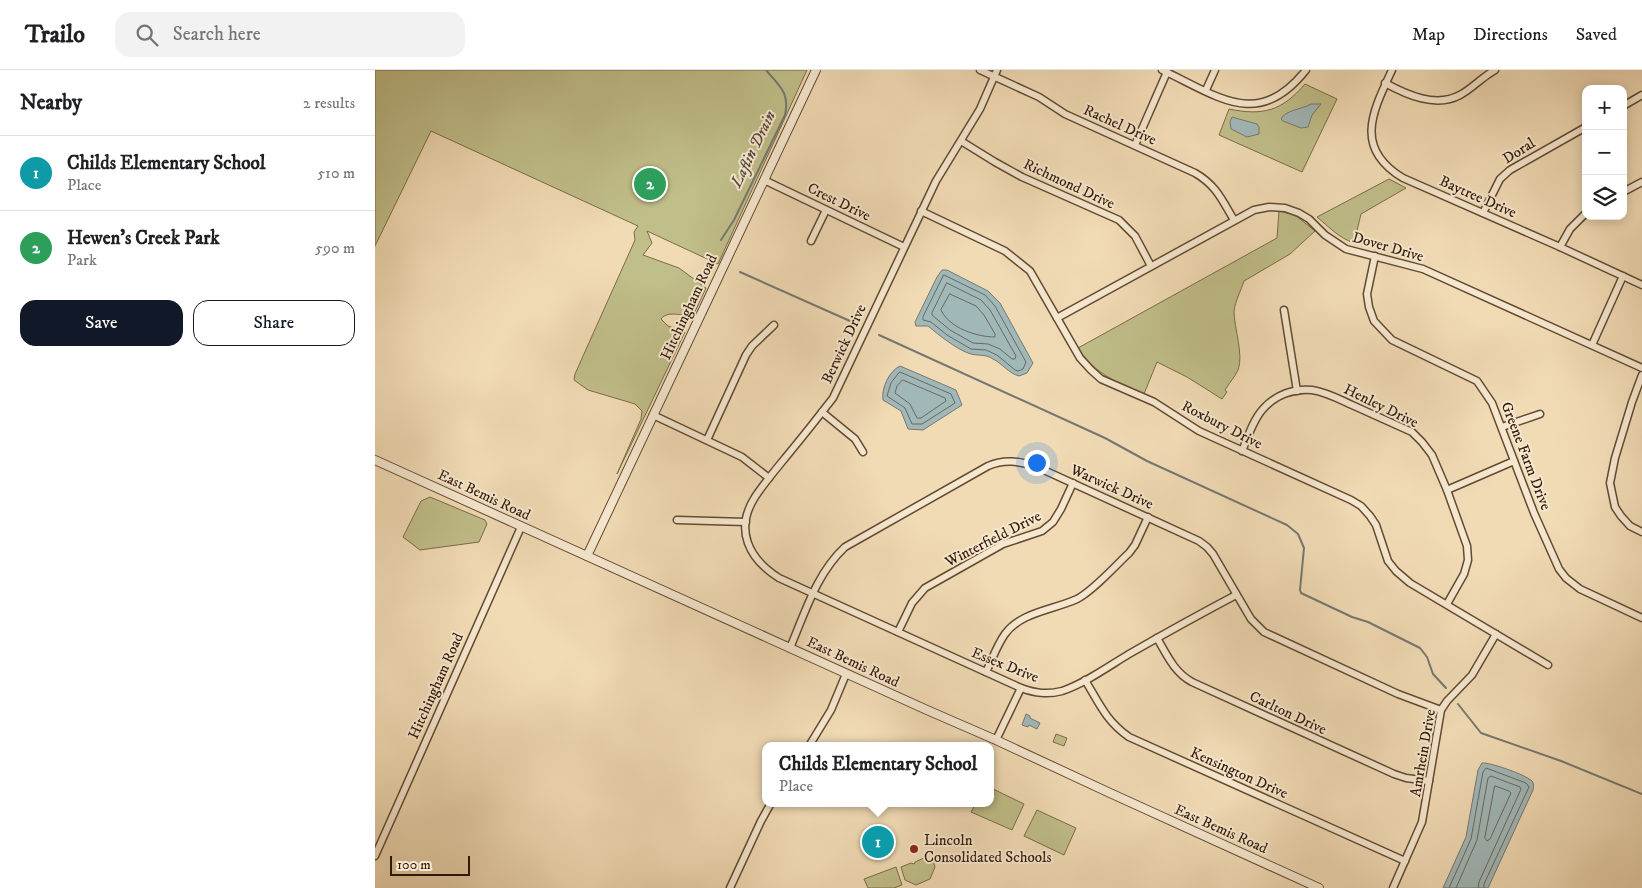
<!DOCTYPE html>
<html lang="en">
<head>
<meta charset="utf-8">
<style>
	body { margin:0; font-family:"IM FELL DW Pica",serif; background:#f2f2f2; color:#202124 }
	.controls { position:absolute; right:15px; top:15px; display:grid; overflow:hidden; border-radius:10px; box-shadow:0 2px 12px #0003 }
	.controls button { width:45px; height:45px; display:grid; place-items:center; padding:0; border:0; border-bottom:1px solid #e0e0e0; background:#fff; color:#202124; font:25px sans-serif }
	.scale { position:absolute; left:15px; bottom:12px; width:80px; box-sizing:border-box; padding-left:5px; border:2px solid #331908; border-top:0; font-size:14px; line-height:18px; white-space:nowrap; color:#331908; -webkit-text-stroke:4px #f6e8cf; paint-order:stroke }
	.you { position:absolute; left:661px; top:392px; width:18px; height:18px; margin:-12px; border:4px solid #fff; border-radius:50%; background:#1a73e8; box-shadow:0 0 0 8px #1a73e833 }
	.badge { display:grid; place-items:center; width:32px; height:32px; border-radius:50%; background:#111827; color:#fff; font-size:16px; font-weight:700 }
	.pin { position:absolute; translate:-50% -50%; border:2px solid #fff; box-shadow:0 1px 5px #0006 }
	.popup { position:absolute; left:387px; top:672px; width:232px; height:65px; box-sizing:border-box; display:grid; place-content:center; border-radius:10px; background:#fff; filter:drop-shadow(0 1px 4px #0005); font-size:16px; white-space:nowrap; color:#757577 }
	.popup b { font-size:19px; color:#202124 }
	.popup::after { content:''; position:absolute; left:50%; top:100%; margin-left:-10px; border:10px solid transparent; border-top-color:#fff }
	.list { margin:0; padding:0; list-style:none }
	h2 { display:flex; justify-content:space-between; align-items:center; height:65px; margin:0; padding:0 20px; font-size:21px }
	h2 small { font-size:16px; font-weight:400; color:#757577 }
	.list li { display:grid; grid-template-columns:32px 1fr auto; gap:15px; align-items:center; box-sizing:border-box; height:75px; padding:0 20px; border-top:1px solid #e0e0e0 }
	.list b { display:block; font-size:19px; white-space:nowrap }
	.list p { margin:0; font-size:16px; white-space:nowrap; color:#757577 }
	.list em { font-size:16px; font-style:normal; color:#757577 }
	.actions { display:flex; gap:10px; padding:15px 20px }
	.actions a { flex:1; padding:11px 0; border:1px solid #111827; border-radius:15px; text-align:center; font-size:18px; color:#111827 }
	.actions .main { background:#111827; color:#fff }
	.icon { flex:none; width:28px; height:28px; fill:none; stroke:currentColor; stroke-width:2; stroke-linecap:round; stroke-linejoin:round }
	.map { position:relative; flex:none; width:1267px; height:818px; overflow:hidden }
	header { display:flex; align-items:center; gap:30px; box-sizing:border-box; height:70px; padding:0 25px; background:#fff; border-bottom:1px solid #e0e0e0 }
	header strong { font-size:24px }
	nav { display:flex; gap:28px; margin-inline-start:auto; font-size:18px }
	.search { width:350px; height:45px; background:#f2f2f2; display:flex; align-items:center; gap:12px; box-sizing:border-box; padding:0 18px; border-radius:15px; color:#757577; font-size:19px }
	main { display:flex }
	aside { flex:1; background:#fff }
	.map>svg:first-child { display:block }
</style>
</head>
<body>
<header>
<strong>Trailo</strong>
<div class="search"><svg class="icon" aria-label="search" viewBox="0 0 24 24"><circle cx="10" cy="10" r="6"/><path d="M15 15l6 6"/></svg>Search here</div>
<nav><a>Map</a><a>Directions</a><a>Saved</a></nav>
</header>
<main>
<aside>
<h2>Nearby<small>2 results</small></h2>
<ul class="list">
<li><span class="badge" style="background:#0f9aa8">1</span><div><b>Childs Elementary School</b><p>Place</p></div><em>510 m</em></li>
<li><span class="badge" style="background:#2e9e5b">2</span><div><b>Hewen's Creek Park</b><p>Park</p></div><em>590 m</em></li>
</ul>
<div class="actions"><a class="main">Save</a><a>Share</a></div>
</aside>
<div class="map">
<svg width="1267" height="818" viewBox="0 0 1267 818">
	<rect width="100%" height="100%" fill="#f1dbb5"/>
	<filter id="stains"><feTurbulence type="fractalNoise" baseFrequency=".004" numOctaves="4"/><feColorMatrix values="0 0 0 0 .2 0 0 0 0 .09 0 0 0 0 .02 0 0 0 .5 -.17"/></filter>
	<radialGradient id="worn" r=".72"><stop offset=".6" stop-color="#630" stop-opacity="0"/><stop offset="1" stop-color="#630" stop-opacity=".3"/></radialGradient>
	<g fill="#c0be89" stroke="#7a6c48">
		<path d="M0,0h432l-89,194 -71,-33 5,12 -9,12 36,13 27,20 -12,26c-11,4 -25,-5 -33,5l7,7 17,6 -68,142 24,-55 1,-8 -7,-7 -47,-14 -14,-10 1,-6 60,-134 -1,-8 4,-6 -207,-95 -56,115z"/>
		<path d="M930,14l32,15 -35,73 -83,-37 10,-26c34,7 53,2 76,-25z"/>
		<path d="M1014,109l17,9 -45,26 -7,29c-15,-5 -25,-16 -37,-26z"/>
		<path d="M904,141l16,4 20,16 -25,23 -46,27c-3,9 -9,21 -10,30 0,17 10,44 4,59 -3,7 -9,13 -13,20l2,2 -5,7 -35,-22 -30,-15 -13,32c-28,-12 -49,-20 -66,-46l199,-110z"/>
		<polygon points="55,427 110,450 112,454 104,472 45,480 28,467 46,431"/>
		<polygon points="681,664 692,668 689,676 678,672"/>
		<polygon points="616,718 649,734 637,760 596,742 601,733 616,733"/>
		<polygon points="662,740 701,758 689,785 649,766"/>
		<polygon points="551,787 554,790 558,790 560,797 555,809 541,815 530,810 526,797 536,793 539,794 540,792"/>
		<polygon points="521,797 527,815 519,818 493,818 489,809"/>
	</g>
	<g fill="#a1b8b9" stroke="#757872">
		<path d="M936,34h10l-9,11 -4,12 -7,1 -18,-7 -2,-2c4,-9 22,-10 30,-15z"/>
		<polygon points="857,47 882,54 884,57 884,64 872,67 856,59 855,52"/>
		<path d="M567,200h5l41,21 12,12 33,60 -6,10 -8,3c-11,-3 -16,-12 -26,-17 -7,-5 -14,-3 -22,-5 -14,-4 -32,-19 -43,-28h-12l-1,-4 22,-45z"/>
		<path d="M525,296l56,24 6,15 -39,25 -15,-1 -7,-18 -18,-11c-2,-11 6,-29 17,-34z"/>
		<polygon points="651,644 655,646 655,648 665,653 662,659 654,655 653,657 647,655"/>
		<path d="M1107,693c7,-1 41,11 47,16 5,2 5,6 4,11l-45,98h-45l23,-51 12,-67z"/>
	</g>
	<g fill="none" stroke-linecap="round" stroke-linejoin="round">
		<g stroke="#6a6860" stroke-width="1">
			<polygon points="569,205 610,225 620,236 651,292 648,299 643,301 640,300 622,285 611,280 596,279 572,265 556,252 548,250 548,247"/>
			<polygon points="572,213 606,230 615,240 641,286 640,289 637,289 625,279 613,274 598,273 575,260 557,245 557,243"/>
			<path d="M575,224l26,12 8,9 11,19v3c-18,0 -46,-9 -54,-27z"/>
			<polygon points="525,302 576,324 580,333 547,354 537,354 530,338 512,326 516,313"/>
			<polygon points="528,310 570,328 571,331 546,348 542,348 535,334 520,323 522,316"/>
			<polygon points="1120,716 1134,721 1136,723 1115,769 1112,771 1110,768"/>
			<polyline points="1074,818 1096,769 1108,702 1111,698 1151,713 1154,717 1109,814 1109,818"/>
			<polyline points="1081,818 1102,770 1113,708 1116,706 1145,717 1146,719 1104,812 1103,818"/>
		</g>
		<g stroke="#757872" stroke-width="2">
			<path d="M346,170l13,-20 51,-105c5,-23 -6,-29 -19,-45"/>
			<polyline points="365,202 475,251"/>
			<polyline points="504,265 730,368 772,391 912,455 923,464 929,478 925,520 926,523 977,547 993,552 1045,578 1052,587 1058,604 1071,618"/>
			<polyline points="1083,634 1106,663 1186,691 1267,724"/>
		</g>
		<g stroke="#624a33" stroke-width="9">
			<g id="minor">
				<path d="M605,0l59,27 26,17 130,59c21,12 27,27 39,47"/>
				<path d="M622,0l-17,39 -44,72 -103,217 -11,14c-13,17 -27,34 -41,51 -9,11 -18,22 -26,34 -21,33 -6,62 24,81l242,110c14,5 26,7 41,3 22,-7 47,-25 67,-37 35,-20 71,-40 107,-59"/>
				<path d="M787,0c56,26 96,61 144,0"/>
				<path d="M1017,0c-19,41 -39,78 11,108l157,69 82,38"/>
				<path d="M1010,13c22,12 51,25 75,12 13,-7 22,-18 35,-25"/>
				<polyline points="831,20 840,0"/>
				<polyline points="1248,36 1267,25"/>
				<polyline points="586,71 620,92 647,107 744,150 760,166 776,196"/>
				<polyline points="760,75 792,2"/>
				<polyline points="389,110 529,177"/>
				<polyline points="1248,122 1267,112"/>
				<polyline points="546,141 630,181 655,201 705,288 716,300 726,309 779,332 824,361 976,430 986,436 995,446 1001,455 1013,491 1021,501 1035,513 1173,595"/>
				<polyline points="1108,143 1125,109 1135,100 1211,57"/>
				<polyline points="436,171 451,140"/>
				<polyline points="1185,177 1195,159 1211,143"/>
				<polyline points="1000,186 992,224 994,237 999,251 1017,270 1102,311 1117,333 1159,443 1184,499 1191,508 1205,519 1267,548"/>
				<polyline points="909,240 922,321"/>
				<polyline points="682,248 879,140 894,137 910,138 924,143 934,149 950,165 971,179 1048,199 1267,298"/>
				<polyline points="1217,275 1248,206"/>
				<polyline points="1267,305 1257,332 1240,388 1235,413 1240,437 1246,446 1255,456 1267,462"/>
				<polyline points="447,342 480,369 488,382"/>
				<polyline points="278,345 367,387 394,408"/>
				<polyline points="1127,357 1165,344"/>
				<polyline points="332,370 371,285 377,276 399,255"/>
				<path d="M867,381c6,-14 11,-31 21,-42 12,-14 31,-21 49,-19 14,2 27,9 40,15 20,9 40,18 60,27l10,10 10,13 15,35 20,56 1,14 -4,14 -17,30"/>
				<polyline points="1072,420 1139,391"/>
				<polyline points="302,450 371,452"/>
				<polyline points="523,562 537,533 550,518 628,474 667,461 678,452 686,439 698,413"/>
				<path d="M782,568c10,17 17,34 35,44l202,92 12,4 23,3"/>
				<path d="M415,578c15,-35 26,-74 55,-101l143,-81c16,-7 30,-5 47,0l164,75 8,6 6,7 38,65 13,13 134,62 43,16"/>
				<path d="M611,602c6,-12 11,-27 19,-38 16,-22 48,-24 72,-35 16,-8 38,-33 52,-46l6,-8 13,-28"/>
				<path d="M710,610c14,23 21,41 44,57l276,124"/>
				<polyline points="621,670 646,618"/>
				<polyline points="434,676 456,640 471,604"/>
				<polyline points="0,786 146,457"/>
				<polyline points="355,818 386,751 396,733"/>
				<polyline points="1018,818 1047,752 1066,640 1072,631 1097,605 1121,564"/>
			</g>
		</g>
		<g stroke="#624a33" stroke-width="10">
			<g id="tertiary">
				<polyline points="0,390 552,640 621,670 735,723 944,818"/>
				<polyline points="212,486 441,0"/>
			</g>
		</g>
		<use href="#minor" stroke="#f6e8cf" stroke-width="6"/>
		<use href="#tertiary" stroke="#f6e8cf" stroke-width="8"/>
	</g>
	<circle fill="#8f2418" stroke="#f6e8cf" stroke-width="2" cx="539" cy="779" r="5"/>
	<g text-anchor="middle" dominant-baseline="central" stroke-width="4" stroke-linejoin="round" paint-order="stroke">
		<g font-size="15" fill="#331908" stroke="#f6e8cf">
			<text transform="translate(745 55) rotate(24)">Rachel Drive</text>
			<text transform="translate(1144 81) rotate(-32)">Doral</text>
			<text transform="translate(694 114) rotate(25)">Richmond Drive</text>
			<text transform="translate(1103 127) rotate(24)">Baytree Drive</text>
			<text transform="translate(464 132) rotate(26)">Crest Drive</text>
			<text transform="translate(1013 177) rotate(16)">Dover Drive</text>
			<text transform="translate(314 237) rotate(-65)">Hitchingham Road</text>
			<text transform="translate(469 274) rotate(-65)">Berwick Drive</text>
			<text transform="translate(1006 336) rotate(26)">Henley Drive</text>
			<text transform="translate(847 355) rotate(27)">Roxbury Drive</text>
			<text transform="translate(1151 386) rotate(69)">Greene Farm Drive</text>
			<text transform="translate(737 417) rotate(24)">Warwick Drive</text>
			<text transform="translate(109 425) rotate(25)">East Bemis Road</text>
			<text transform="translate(618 469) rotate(-27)">Winterfield Drive</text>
			<text transform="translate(478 592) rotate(25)">East Bemis Road</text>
			<text transform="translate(630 595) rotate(22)">Essex Drive</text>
			<text transform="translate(61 616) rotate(-66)">Hitchingham Road</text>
			<text transform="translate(913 643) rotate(25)">Carlton Drive</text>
			<text transform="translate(1048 683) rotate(-80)">Amrhein Drive</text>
			<text transform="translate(864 703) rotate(24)">Kensington Drive</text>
			<text transform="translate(846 759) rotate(24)">East Bemis Road</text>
		</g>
		<g font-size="15" fill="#331908" stroke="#f6e8cf" text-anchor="start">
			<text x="549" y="770">Lincoln<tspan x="549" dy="17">Consolidated Schools</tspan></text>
		</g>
		<g font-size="16" font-style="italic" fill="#54493d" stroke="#f6e8cf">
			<text transform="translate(378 79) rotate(-64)">Laflin Drain</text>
		</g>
	</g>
	<rect width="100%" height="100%" filter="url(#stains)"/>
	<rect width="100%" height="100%" fill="url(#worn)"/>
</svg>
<div class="controls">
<button>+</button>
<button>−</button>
<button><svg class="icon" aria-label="layers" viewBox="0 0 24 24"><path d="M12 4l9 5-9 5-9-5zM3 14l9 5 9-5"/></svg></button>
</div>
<div class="scale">100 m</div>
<div class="you"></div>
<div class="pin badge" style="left:503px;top:772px;background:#0f9aa8">1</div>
<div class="popup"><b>Childs Elementary School</b>Place</div>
<div class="pin badge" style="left:275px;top:114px;background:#2e9e5b">2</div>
</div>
</main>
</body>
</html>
